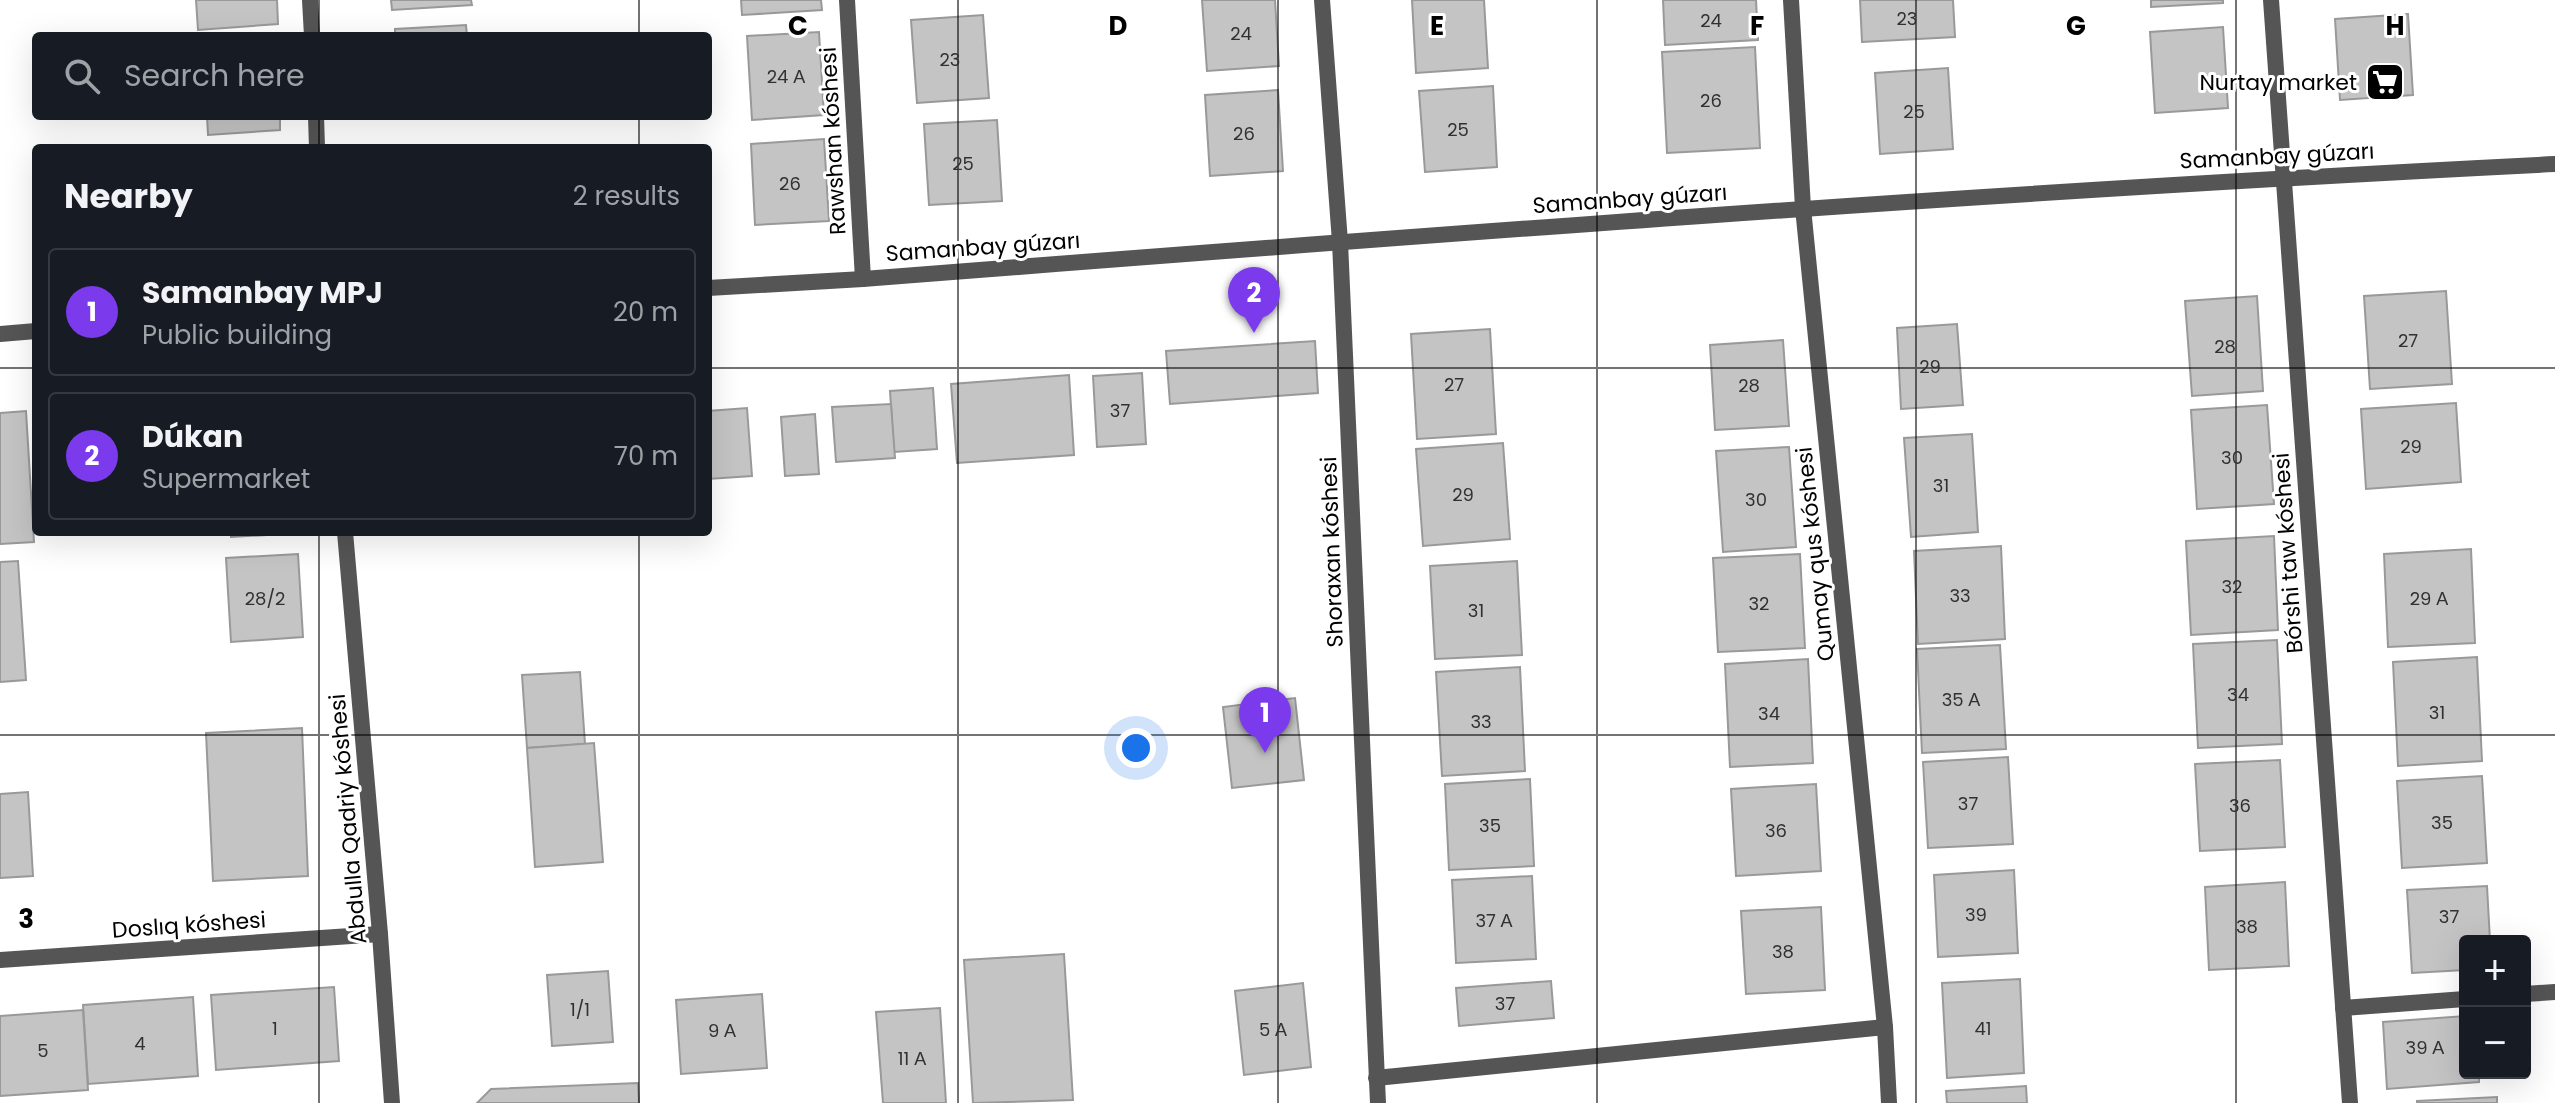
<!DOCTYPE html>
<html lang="en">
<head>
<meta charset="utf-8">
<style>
	body { margin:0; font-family:Poppins,sans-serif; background:#242831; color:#f1f3f6 }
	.controls { position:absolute; right:24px; bottom:24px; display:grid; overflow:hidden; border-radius:8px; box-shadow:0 8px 32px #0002 }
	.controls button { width:72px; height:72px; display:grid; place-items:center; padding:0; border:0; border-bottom:2px solid #363941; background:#171b24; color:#f1f3f6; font:40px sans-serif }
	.you { position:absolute; left:1136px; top:748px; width:28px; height:28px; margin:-20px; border:6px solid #fff; border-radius:50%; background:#1a73e8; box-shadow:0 0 0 12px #1a73e833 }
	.badge { display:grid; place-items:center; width:52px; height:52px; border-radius:50%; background:#7c3aed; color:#fff; font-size:26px; font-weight:700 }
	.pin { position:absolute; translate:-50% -66px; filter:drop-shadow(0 2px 4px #0008) }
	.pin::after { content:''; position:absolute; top:42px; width:28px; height:24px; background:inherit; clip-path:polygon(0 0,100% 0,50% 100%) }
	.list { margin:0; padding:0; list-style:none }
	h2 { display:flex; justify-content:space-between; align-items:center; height:104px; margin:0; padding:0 32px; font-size:34px }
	h2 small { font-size:26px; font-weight:400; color:#9ea1a6 }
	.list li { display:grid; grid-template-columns:52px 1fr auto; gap:24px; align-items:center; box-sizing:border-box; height:128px; margin:0 16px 16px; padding:0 16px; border:2px solid #363941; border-radius:8px }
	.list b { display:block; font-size:30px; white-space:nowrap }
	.list p { margin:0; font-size:26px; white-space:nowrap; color:#9ea1a6 }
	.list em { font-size:26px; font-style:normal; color:#9ea1a6 }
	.icon { flex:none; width:44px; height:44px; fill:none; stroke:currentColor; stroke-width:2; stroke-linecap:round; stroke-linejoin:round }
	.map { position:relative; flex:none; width:2555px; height:1103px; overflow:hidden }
	.search { position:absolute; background:#171b24; box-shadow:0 8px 32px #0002; left:32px; top:32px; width:680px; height:88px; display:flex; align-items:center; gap:20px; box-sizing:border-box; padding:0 28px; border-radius:8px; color:#9ea1a6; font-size:30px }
	.panel { position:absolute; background:#171b24; box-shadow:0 8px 32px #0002; left:32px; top:144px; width:680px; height:392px; border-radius:8px }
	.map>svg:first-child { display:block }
</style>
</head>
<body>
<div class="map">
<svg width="2555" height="1103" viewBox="0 0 2555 1103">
	<rect width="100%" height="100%" fill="#fff"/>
	<g fill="#c4c4c4" stroke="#999" stroke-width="2">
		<polygon points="196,0 277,0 278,24 198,30"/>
		<polygon points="391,0 471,0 472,5 392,10"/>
		<polygon points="741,0 821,0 822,10 742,15"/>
		<polygon points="1202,0 1275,0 1279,66 1207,71"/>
		<polygon points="1412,0 1484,0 1488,68 1416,73"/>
		<polygon points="1663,0 1756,0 1758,40 1665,45"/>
		<polygon points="1860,0 1953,0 1955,37 1862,42"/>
		<polygon points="2151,0 2223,0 2223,3 2151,7"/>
		<polygon points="2408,14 2413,95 2340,100 2335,19"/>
		<polygon points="983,15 989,98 917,103 911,20"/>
		<polygon points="466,25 467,36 395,36 395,29"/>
		<polygon points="2223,27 2228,108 2155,113 2150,32"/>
		<polygon points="819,32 824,115 752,120 747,36"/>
		<polygon points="1755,47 1760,148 1667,153 1662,52"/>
		<polygon points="1948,68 1953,149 1880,154 1875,73"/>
		<polygon points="1493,86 1497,167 1425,172 1419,91"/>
		<polygon points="1278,90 1283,171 1210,176 1205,95"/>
		<polygon points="207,116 280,116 280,130 208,135"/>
		<polygon points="997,120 1002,201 929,205 924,124"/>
		<polygon points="824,139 829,221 755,225 751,144"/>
		<polygon points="2446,291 2452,384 2370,389 2364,296"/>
		<polygon points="2257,296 2263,391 2192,396 2185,301"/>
		<polygon points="1957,324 1963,405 1901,409 1897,328"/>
		<polygon points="1490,329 1496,434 1417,439 1411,334"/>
		<polygon points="1783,340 1789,426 1715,430 1710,345"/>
		<polygon points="1315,341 1318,393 1170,404 1166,351"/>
		<polygon points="1142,373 1146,444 1097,447 1093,376"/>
		<polygon points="1069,375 1074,455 957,463 951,384"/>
		<polygon points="933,388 937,449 894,452 890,391"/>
		<polygon points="2456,403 2461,482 2366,489 2361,409"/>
		<polygon points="891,404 895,458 836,462 832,407"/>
		<polygon points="2267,405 2274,504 2197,509 2191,410"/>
		<polygon points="747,408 752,476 708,479 708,411"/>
		<polygon points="26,411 34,542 0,544 0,413"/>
		<polygon points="815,414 819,474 785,476 781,417"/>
		<polygon points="1972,434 1978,532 1911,537 1904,438"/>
		<polygon points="1503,443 1510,539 1423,546 1416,449"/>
		<polygon points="1789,447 1796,547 1723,552 1716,451"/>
		<polygon points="231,532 303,532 303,533 231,537"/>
		<polygon points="2274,536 2278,630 2191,635 2186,541"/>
		<polygon points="2001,546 2005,639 1918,644 1914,551"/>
		<polygon points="2471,549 2475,643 2388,647 2384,554"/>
		<polygon points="298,554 303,637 231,642 226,558"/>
		<polygon points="1800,554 1805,648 1718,652 1713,558"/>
		<polygon points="18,561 26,680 0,682 0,562"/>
		<polygon points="1517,561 1522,655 1435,659 1430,566"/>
		<polygon points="2277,640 2282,744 2198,748 2193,644"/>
		<polygon points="2000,645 2006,749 1922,753 1917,649"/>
		<polygon points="2477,657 2482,761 2398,766 2393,662"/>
		<polygon points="1808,659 1813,763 1730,767 1725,664"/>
		<polygon points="1520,667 1525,771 1442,776 1436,672"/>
		<polygon points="580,672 585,744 527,748 522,675"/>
		<polygon points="1295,698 1304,780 1232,788 1223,707"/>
		<polygon points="302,728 308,876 213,881 206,733"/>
		<polygon points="594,743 603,862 535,867 527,748"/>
		<polygon points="2008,757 2013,844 1928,848 1923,762"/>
		<polygon points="2280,760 2285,847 2200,851 2195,764"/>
		<polygon points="2482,776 2487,863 2402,868 2397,781"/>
		<polygon points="1530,779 1534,866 1449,870 1445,784"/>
		<polygon points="1816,784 1821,871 1736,876 1731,789"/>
		<polygon points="28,792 33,876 0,878 0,794"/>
		<polygon points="2014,870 2018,953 1938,957 1934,875"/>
		<polygon points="1532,876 1536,959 1456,963 1452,880"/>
		<polygon points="2285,882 2289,966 2209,970 2205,887"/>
		<polygon points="2487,886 2490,941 2465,941 2465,970 2412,973 2407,890"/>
		<polygon points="1821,907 1825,990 1746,994 1741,911"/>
		<polygon points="1064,954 1073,1100 973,1103 964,960"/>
		<polygon points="608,971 613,1042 552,1046 547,975"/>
		<polygon points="2020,979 2024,1073 1947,1078 1942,983"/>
		<polygon points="1551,981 1554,1018 1459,1026 1456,988"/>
		<polygon points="1303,983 1311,1067 1244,1075 1235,991"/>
		<polygon points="334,987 339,1061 216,1070 211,995"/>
		<polygon points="762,994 767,1068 681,1074 676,1000"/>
		<polygon points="193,997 198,1076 88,1084 83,1005"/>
		<polygon points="940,1008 946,1103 883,1103 876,1012"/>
		<polygon points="83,1010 88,1090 0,1096 0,1016"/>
		<polygon points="2465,1016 2465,1073 2479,1073 2479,1082 2387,1089 2383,1022"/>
		<polygon points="638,1083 639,1103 477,1103 491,1089"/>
		<polygon points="2026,1086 2027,1103 1947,1103 1946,1091"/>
		<polygon points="2497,1097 2497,1103 2417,1103 2417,1101"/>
	</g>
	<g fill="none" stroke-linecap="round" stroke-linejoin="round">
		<g stroke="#555" stroke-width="16">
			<polyline points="310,0 312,36"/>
			<polyline points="847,0 863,279"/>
			<polyline points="1322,0 1340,242 1378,1103"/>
			<polyline points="1791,0 1803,208 1885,1027 1889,1103"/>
			<polyline points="2271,0 2350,1103"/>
			<polyline points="316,116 317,148"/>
			<path d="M708,288l155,-9c564,-44 1127,-87 1692,-115"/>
			<polyline points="0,334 36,331"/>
			<polyline points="345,532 380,934 392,1103"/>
			<polyline points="0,960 380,934"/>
			<polyline points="2525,994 2555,992"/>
			<polyline points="2343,1008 2465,999"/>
			<polyline points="1376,1078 1885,1027"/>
		</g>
	</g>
	<path fill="none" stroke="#000" stroke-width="2" stroke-opacity="0.55" d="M319,0v36M639,0v36M958,0v1103M1278,0v1103M1597,0v1103M1916,0v1103M2236,0v1103M319,116v32M639,116v32M0,368h36M708,368h1847M319,532v571M639,532v571M0,735h2555"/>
	<defs>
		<g id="supermarket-square" transform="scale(2)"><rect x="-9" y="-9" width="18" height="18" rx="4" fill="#000" stroke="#fff"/><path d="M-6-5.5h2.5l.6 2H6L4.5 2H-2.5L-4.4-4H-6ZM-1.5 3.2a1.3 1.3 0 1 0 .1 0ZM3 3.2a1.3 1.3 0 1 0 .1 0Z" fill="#fff"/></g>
	</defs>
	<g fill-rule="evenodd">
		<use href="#supermarket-square" x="2385" y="82"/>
	</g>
	<g text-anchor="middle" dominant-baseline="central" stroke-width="6" stroke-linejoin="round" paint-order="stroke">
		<g font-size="18" fill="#313131">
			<text x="1907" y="18">23</text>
			<text x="1711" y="20">24</text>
			<text x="1241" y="33">24</text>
			<text x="950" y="59">23</text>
			<text x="786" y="76">24 А</text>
			<text x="1711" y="100">26</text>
			<text x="1914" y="111">25</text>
			<text x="1458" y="129">25</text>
			<text x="1244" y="133">26</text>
			<text x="963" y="163">25</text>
			<text x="790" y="183">26</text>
			<text x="2408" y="340">27</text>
			<text x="2225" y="346">28</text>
			<text x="1930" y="366">29</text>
			<text x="1454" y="384">27</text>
			<text x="1749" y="385">28</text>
			<text x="1120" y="410">37</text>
			<text x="2411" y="446">29</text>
			<text x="2232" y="457">30</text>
			<text x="1941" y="485">31</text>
			<text x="1463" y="494">29</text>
			<text x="1756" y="499">30</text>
			<text x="2232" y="586">32</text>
			<text x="1960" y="595">33</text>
			<text x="265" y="598">28/2</text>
			<text x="2429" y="598">29 А</text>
			<text x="1759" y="603">32</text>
			<text x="1476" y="610">31</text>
			<text x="2238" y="694">34</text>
			<text x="1961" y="699">35 А</text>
			<text x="2437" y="712">31</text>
			<text x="1769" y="713">34</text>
			<text x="1481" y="721">33</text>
			<text x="1968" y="803">37</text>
			<text x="2240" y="805">36</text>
			<text x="2442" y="822">35</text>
			<text x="1490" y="825">35</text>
			<text x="1776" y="830">36</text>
			<text x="1976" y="914">39</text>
			<text x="2449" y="916">37</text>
			<text x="1494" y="920">37 А</text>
			<text x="2247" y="926">38</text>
			<text x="1783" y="951">38</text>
			<text x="1505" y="1003">37</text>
			<text x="580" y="1009">1/1</text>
			<text x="275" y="1028">1</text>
			<text x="1983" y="1028">41</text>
			<text x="1273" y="1029">5 А</text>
			<text x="722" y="1030">9 А</text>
			<text x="140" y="1043">4</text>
			<text x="2425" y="1047">39 А</text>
			<text x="43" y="1050">5</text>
			<text x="912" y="1058">11 А</text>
		</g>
		<g font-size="22" fill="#000" stroke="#fff" text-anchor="end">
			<text x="2357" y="82">Nurtay market</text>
		</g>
		<g font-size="22" fill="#000" stroke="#fff">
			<text transform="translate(833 141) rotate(-93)">Rawshan kóshesi</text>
			<text transform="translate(2277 156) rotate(-3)">Samanbay gúzarı</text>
			<text transform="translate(1630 199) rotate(-4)">Samanbay gúzarı</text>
			<text transform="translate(983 247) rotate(-4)">Samanbay gúzarı</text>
			<text transform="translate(1332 552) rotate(-92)">Shoraxan kóshesi</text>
			<text transform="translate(2288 553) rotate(-94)">Bórshi taw kóshesi</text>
			<text transform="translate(1815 554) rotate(-96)">Qumay qus kóshesi</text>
			<text transform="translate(348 819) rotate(-95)">Abdulla Qadriy kóshesi</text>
			<text transform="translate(189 925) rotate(-4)">Doslıq kóshesi</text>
		</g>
	</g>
	<g font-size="26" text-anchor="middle" font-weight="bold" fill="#000" stroke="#fff" stroke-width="6" stroke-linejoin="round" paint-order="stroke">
		<text x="798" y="35">C</text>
		<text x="1118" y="35">D</text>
		<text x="1437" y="35">E</text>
		<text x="1757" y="35">F</text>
		<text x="2076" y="35">G</text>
		<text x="2395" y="35">H</text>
		<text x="26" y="928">3</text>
	</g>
</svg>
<div class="controls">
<button>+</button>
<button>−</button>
</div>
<div class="you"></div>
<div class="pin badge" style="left:1265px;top:753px">1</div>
<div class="pin badge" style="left:1254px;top:333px">2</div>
<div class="search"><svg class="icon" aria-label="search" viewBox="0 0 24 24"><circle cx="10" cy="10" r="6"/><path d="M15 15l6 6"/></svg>Search here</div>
<section class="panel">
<h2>Nearby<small>2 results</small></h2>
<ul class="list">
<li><span class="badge">1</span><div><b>Samanbay MPJ</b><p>Public building</p></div><em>20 m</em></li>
<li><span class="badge">2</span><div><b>Dúkan</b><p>Supermarket</p></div><em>70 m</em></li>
</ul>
</section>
</div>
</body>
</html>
